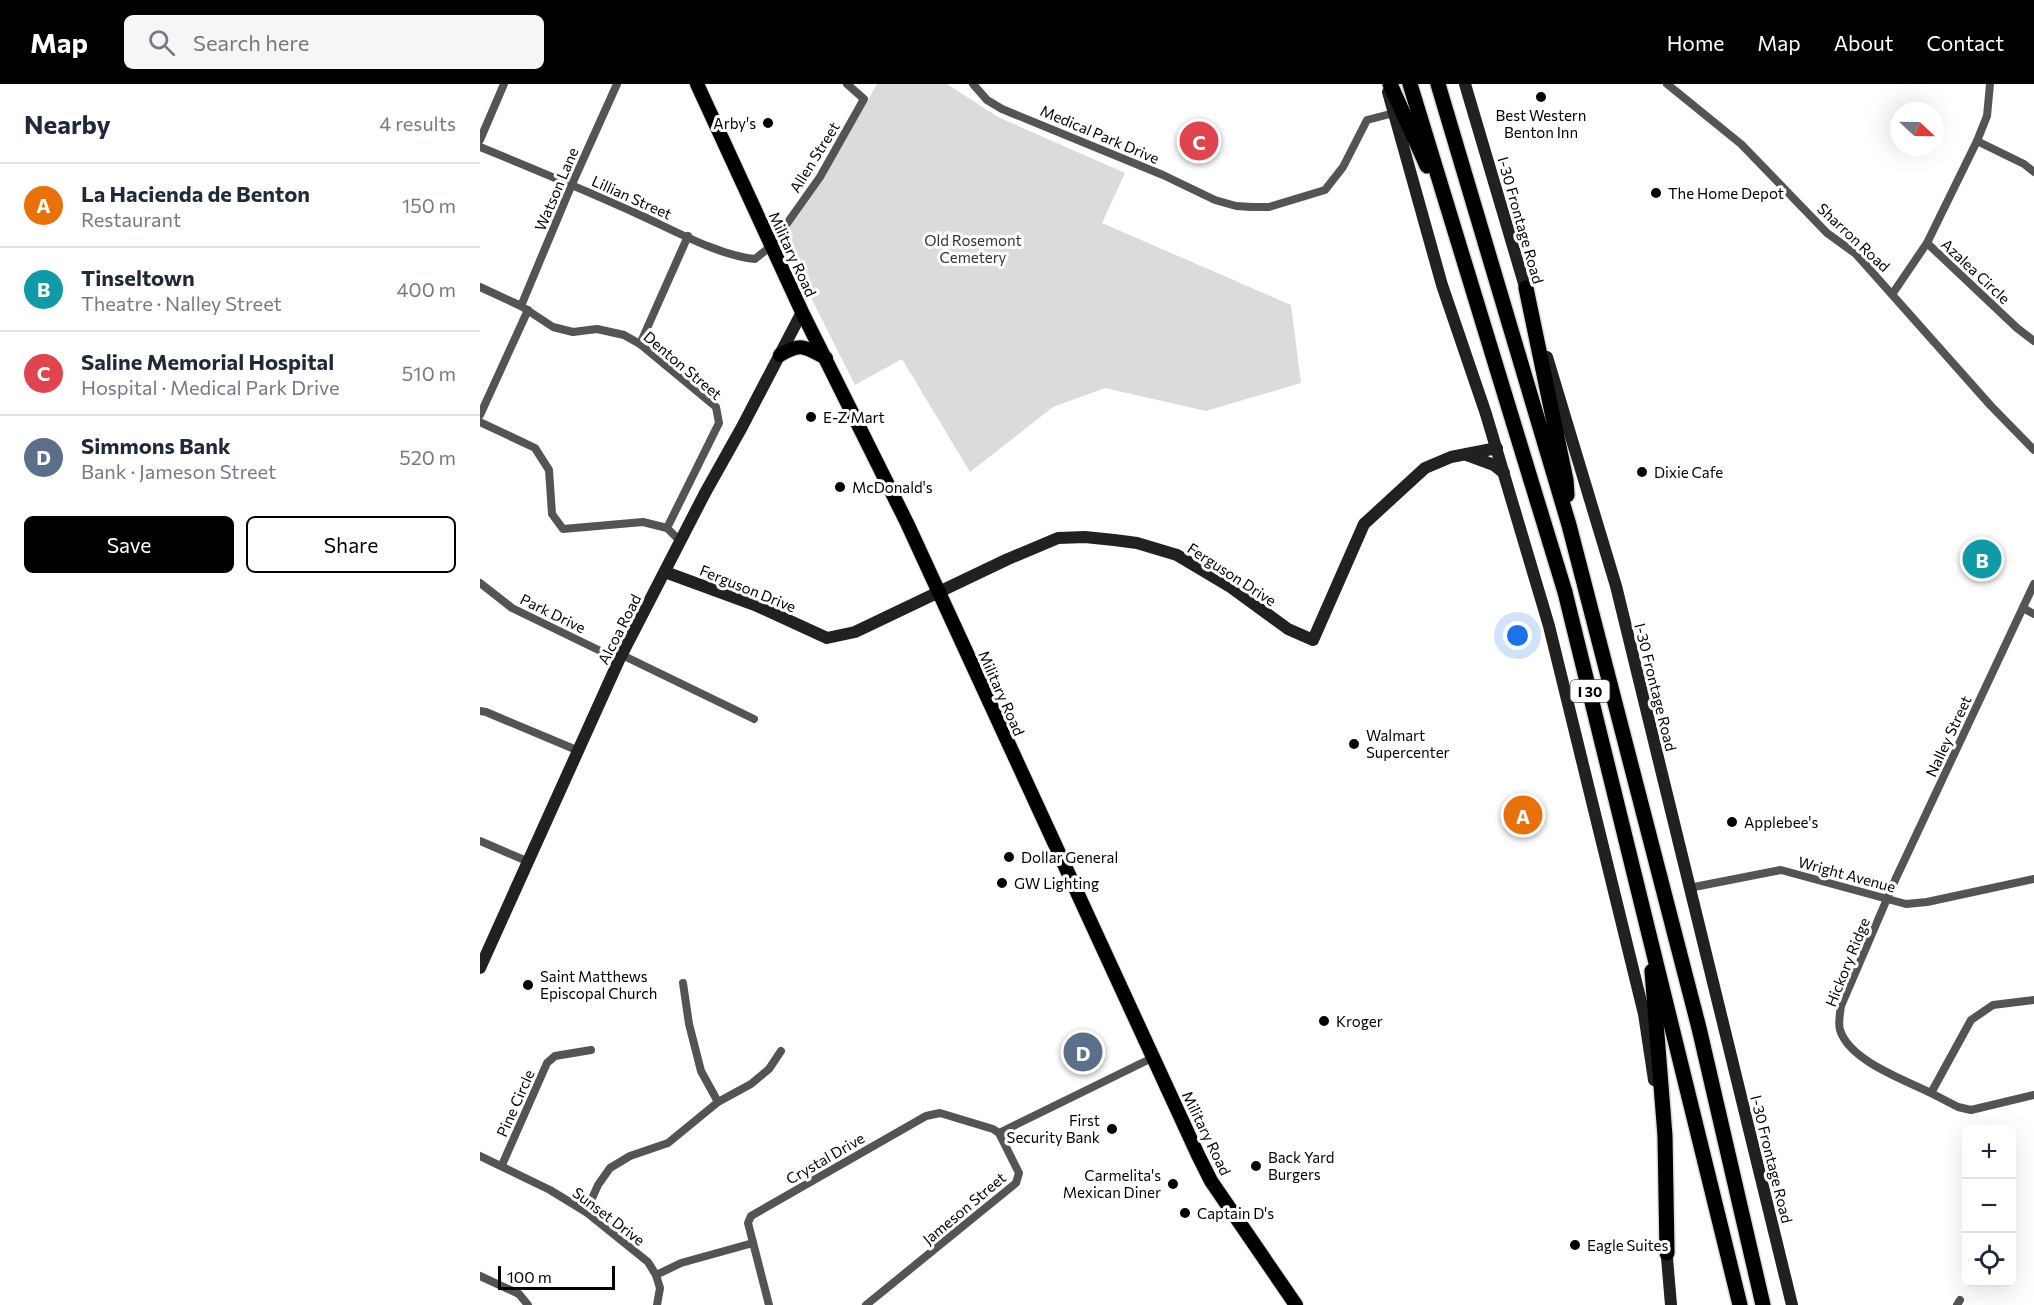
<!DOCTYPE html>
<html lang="en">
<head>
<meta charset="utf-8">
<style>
	body { margin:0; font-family:Commissioner,sans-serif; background:#f6f6f7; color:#1f2937 }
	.controls { position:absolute; right:18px; bottom:18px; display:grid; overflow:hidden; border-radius:9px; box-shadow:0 6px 24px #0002 }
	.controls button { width:54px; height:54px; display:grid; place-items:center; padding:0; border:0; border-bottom:2px solid #e0e1e3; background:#fff; color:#1f2937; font:30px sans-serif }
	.compass { position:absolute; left:1410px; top:18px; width:54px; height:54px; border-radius:50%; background:#fff; box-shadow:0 6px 24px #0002; rotate:112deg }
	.scale { position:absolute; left:18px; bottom:15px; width:117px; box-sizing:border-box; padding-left:6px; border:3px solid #000; border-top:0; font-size:16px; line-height:21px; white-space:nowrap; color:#000; -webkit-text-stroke:4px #fff; paint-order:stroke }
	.you { position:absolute; left:1038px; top:552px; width:21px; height:21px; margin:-15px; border:4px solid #fff; border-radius:50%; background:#1a73e8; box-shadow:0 0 0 9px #1a73e833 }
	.badge { display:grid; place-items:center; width:39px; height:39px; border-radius:50%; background:#000; color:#fff; font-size:20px; font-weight:700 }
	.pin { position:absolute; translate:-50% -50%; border:3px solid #fff; box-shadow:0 2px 6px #0006 }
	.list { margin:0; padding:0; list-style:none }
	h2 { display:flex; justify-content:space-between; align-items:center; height:78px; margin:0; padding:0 24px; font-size:26px }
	h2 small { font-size:20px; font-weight:400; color:#747a83 }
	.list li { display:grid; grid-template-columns:39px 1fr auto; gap:18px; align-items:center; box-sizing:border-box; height:84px; padding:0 24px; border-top:2px solid #e0e1e3 }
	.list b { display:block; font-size:22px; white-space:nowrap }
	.list p { margin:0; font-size:20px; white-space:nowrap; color:#747a83 }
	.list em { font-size:20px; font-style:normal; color:#747a83 }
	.actions { display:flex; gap:12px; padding:18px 24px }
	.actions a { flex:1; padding:14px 0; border:2px solid #000; border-radius:9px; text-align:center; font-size:21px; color:#000 }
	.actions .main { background:#000; color:#fff }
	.icon { flex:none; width:33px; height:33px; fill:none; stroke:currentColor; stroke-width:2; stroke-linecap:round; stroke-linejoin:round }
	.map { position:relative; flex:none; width:1554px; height:1221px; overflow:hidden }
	header { display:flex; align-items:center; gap:36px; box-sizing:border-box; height:84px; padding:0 30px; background:#000; color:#fff }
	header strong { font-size:28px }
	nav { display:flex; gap:33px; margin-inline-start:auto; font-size:21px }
	.search { width:420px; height:54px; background:#f6f6f7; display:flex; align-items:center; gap:15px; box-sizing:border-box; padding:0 21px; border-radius:9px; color:#747a83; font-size:22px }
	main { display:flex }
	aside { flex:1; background:#fff }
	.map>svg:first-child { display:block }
</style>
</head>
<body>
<header>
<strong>Map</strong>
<div class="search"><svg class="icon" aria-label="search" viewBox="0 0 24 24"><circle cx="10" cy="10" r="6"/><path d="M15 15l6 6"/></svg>Search here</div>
<nav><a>Home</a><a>Map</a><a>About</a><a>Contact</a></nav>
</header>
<main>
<aside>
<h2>Nearby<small>4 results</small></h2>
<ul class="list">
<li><span class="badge" style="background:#e8710a">A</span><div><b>La Hacienda de Benton</b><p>Restaurant</p></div><em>150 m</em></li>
<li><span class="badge" style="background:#0f9aa8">B</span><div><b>Tinseltown</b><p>Theatre · Nalley Street</p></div><em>400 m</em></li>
<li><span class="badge" style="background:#e0444e">C</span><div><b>Saline Memorial Hospital</b><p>Hospital · Medical Park Drive</p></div><em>510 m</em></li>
<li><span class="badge" style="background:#5c6f8a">D</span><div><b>Simmons Bank</b><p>Bank · Jameson Street</p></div><em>520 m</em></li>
</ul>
<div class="actions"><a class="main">Save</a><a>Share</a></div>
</aside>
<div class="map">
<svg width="1554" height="1221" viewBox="0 0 1554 1221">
	<rect width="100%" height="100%" fill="#fff"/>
	<polygon fill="#dbdbdb" points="397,0 467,0 518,33 645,89 622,139 811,221 821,299 726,327 625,304 573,323 490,388 422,275 375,301 301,154 348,86"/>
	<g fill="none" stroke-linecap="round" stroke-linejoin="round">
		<g stroke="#dbdbdb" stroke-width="16">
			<g id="primary">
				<polyline points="217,0 322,228 427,439 718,1071 731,1097 816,1221"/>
				<path d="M300,271c22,-13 24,-8 46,3"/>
			</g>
		</g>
		<g stroke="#dbdbdb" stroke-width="18">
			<g id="highway">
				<polyline points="910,0 947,82"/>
				<polyline points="930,0 1085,508 1260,1221"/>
				<polyline points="958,0 1089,441 1219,944 1283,1221"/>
				<polyline points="1046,204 1086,396 1087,411"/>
				<polyline points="1172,887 1185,1052 1187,1169"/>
			</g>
		</g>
		<g stroke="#545454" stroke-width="8">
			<polyline points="493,0 507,16 522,25 683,91 735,116 756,122 772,123 789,123 845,106 863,83 887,36 914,29"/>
			<polyline points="1187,0 1261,60 1347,149 1376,170 1511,322 1554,366"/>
			<polyline points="0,56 24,0"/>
			<polyline points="1497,57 1544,80 1554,88"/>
			<path d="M0,63c54,22 107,44 160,68 33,15 80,41 115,44l16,-13 49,-69 44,-78 -17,-15"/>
			<polyline points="1447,159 1537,244 1554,257"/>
			<polyline points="0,203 41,222 73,243 93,248 117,245 144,251 160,260 236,323 239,339 187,444"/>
			<polyline points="1413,209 1447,159 1497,57 1507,32 1510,0"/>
			<polyline points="41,222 92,100 137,0"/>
			<polyline points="160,260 208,152"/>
			<polyline points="0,331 48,226"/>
			<polyline points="0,338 55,364 69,386 72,430 83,445 163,438 187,444 201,458"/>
			<polyline points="0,499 32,524 139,576"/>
			<polyline points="1543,524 1554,530"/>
			<polyline points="142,571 274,635"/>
			<polyline points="0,627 6,628 99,667"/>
			<polyline points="0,757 49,778"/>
			<polyline points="1209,804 1301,786 1426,820 1447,818 1554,795"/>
			<polyline points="203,899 209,940 221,987 238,1018"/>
			<polyline points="1554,916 1513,921 1491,936 1451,1009 1478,1023 1491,1026 1554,1011"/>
			<path d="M1451,1009c-28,-14 -81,-32 -91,-63 -2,-7 0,-17 1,-24l55,-128 138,-294"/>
			<polyline points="0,1072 70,1106 106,1128 168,1178 176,1191 180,1204 177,1221"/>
			<polyline points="22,1081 67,979 75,972 111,966"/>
			<polyline points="106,1128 118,1101 130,1084 150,1072 188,1059 238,1018 271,1000 289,985 301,967"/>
			<polyline points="176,1191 201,1179 273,1159"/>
			<polyline points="0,1192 39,1210 48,1221"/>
			<polyline points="289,1221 268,1139 271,1132 446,1032 460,1029 513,1045 519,1049"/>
			<polyline points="386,1221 536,1099 539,1089 519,1049 672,974"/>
			<polyline points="1477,1221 1480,1216"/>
		</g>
		<g stroke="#212121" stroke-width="12">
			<polyline points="985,0 1048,213"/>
			<polyline points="908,8 962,201 1006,330 1069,542 1164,930 1174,996"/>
			<polyline points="1067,273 1136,502 1312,1221"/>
			<polyline points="987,371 1014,381 1024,389"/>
			<polyline points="185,488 275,521 347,554 375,548 528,475 578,454 605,453 634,456 657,459 697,471 749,502 808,545 833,556 884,440 945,384 971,373 1017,364"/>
			<polyline points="0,884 139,576 225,409 262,343 322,228"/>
			<polyline points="1186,1162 1191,1221"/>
		</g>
		<use href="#primary" stroke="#000" stroke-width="14"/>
		<use href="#highway" stroke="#000" stroke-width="15"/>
	</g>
	<g fill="#000" stroke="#fff" stroke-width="2">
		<circle cx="1061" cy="13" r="6"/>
		<circle cx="288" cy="39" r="6"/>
		<circle cx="1176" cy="109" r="6"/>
		<circle cx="331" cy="333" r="6"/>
		<circle cx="1162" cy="388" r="6"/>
		<circle cx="360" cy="403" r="6"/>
		<circle cx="874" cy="660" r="6"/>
		<circle cx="1252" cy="738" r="6"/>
		<circle cx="529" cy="773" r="6"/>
		<circle cx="522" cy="799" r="6"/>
		<circle cx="48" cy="901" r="6"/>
		<circle cx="844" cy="937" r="6"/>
		<circle cx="632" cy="1045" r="6"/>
		<circle cx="776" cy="1082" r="6"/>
		<circle cx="693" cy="1100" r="6"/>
		<circle cx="705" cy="1129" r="6"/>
		<circle cx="1095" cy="1161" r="6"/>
	</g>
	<g text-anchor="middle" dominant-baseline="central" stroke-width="6" stroke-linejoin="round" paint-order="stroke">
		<rect fill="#fff" stroke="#4c4c4c" stroke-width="1.5" x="1090.5" y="596" width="39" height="22" rx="4.5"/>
		<g font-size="14" font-weight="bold" fill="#000">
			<text x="1110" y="607">I 30</text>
		</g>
		<g font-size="15" fill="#000" stroke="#fff" text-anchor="start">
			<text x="1061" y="31" text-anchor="middle">Best Western<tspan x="1061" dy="17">Benton Inn</tspan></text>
			<text x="276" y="39" text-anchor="end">Arby's</text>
			<text x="1188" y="109">The Home Depot</text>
			<text x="343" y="333">E-Z Mart</text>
			<text x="1174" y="388">Dixie Cafe</text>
			<text x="372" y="403">McDonald's</text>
			<text x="886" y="651">Walmart<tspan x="886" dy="17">Supercenter</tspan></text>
			<text x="1264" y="738">Applebee's</text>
			<text x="541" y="773">Dollar General</text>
			<text x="534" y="799">GW Lighting</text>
			<text x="60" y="892">Saint Matthews<tspan x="60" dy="17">Episcopal Church</tspan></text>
			<text x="856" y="937">Kroger</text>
			<text x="620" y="1036" text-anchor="end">First<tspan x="620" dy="17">Security Bank</tspan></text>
			<text x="788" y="1073">Back Yard<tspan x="788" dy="17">Burgers</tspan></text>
			<text x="681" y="1091" text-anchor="end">Carmelita's<tspan x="681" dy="17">Mexican Diner</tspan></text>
			<text x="717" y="1129">Captain D's</text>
			<text x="1107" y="1161">Eagle Suites</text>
		</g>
		<g font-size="15" fill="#000" stroke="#fff">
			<text transform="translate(620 50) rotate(23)">Medical Park Drive</text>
			<text transform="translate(334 73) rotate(-58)">Allen Street</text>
			<text transform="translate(76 105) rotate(-67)">Watson Lane</text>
			<text transform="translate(152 113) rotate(24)">Lillian Street</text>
			<text transform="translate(1041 136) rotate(74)">I-30 Frontage Road</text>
			<text transform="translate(1374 153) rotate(43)">Sharron Road</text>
			<text transform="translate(313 170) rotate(65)">Military Road</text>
			<text transform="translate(1496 187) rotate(43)">Azalea Circle</text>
			<text transform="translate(203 281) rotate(40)">Denton Street</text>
			<text transform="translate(752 490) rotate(33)">Ferguson Drive</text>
			<text transform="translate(268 504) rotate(22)">Ferguson Drive</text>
			<text transform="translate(73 529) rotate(26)">Park Drive</text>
			<text transform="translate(139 545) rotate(-63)">Alcoa Road</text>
			<text transform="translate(1176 603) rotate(76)">I-30 Frontage Road</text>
			<text transform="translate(522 609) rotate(66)">Military Road</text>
			<text transform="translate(1468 652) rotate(-65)">Nalley Street</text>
			<text transform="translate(1367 790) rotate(15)">Wright Avenue</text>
			<text transform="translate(1367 878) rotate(-68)">Hickory Ridge</text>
			<text transform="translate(35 1019) rotate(-66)">Pine Circle</text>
			<text transform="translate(727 1049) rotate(64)">Military Road</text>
			<text transform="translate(345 1074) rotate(-30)">Crystal Drive</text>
			<text transform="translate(1292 1075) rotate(76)">I-30 Frontage Road</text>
			<text transform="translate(484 1124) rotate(-40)">Jameson Street</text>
			<text transform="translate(129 1132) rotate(37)">Sunset Drive</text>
		</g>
		<g font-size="15" fill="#323232" stroke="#fff">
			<text x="493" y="156">Old Rosemont<tspan x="493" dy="17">Cemetery</tspan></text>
		</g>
	</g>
</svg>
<div class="controls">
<button>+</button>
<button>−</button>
<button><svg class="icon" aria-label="locate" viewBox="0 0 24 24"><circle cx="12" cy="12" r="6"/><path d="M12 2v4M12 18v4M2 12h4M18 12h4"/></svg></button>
</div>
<svg class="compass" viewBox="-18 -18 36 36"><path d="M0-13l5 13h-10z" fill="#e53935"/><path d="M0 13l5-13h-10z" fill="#747a83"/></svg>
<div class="scale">100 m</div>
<div class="you"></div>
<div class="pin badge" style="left:1043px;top:731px;background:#e8710a">A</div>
<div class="pin badge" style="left:1502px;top:475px;background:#0f9aa8">B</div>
<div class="pin badge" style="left:719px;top:57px;background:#e0444e">C</div>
<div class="pin badge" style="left:603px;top:968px;background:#5c6f8a">D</div>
</div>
</main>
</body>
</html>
